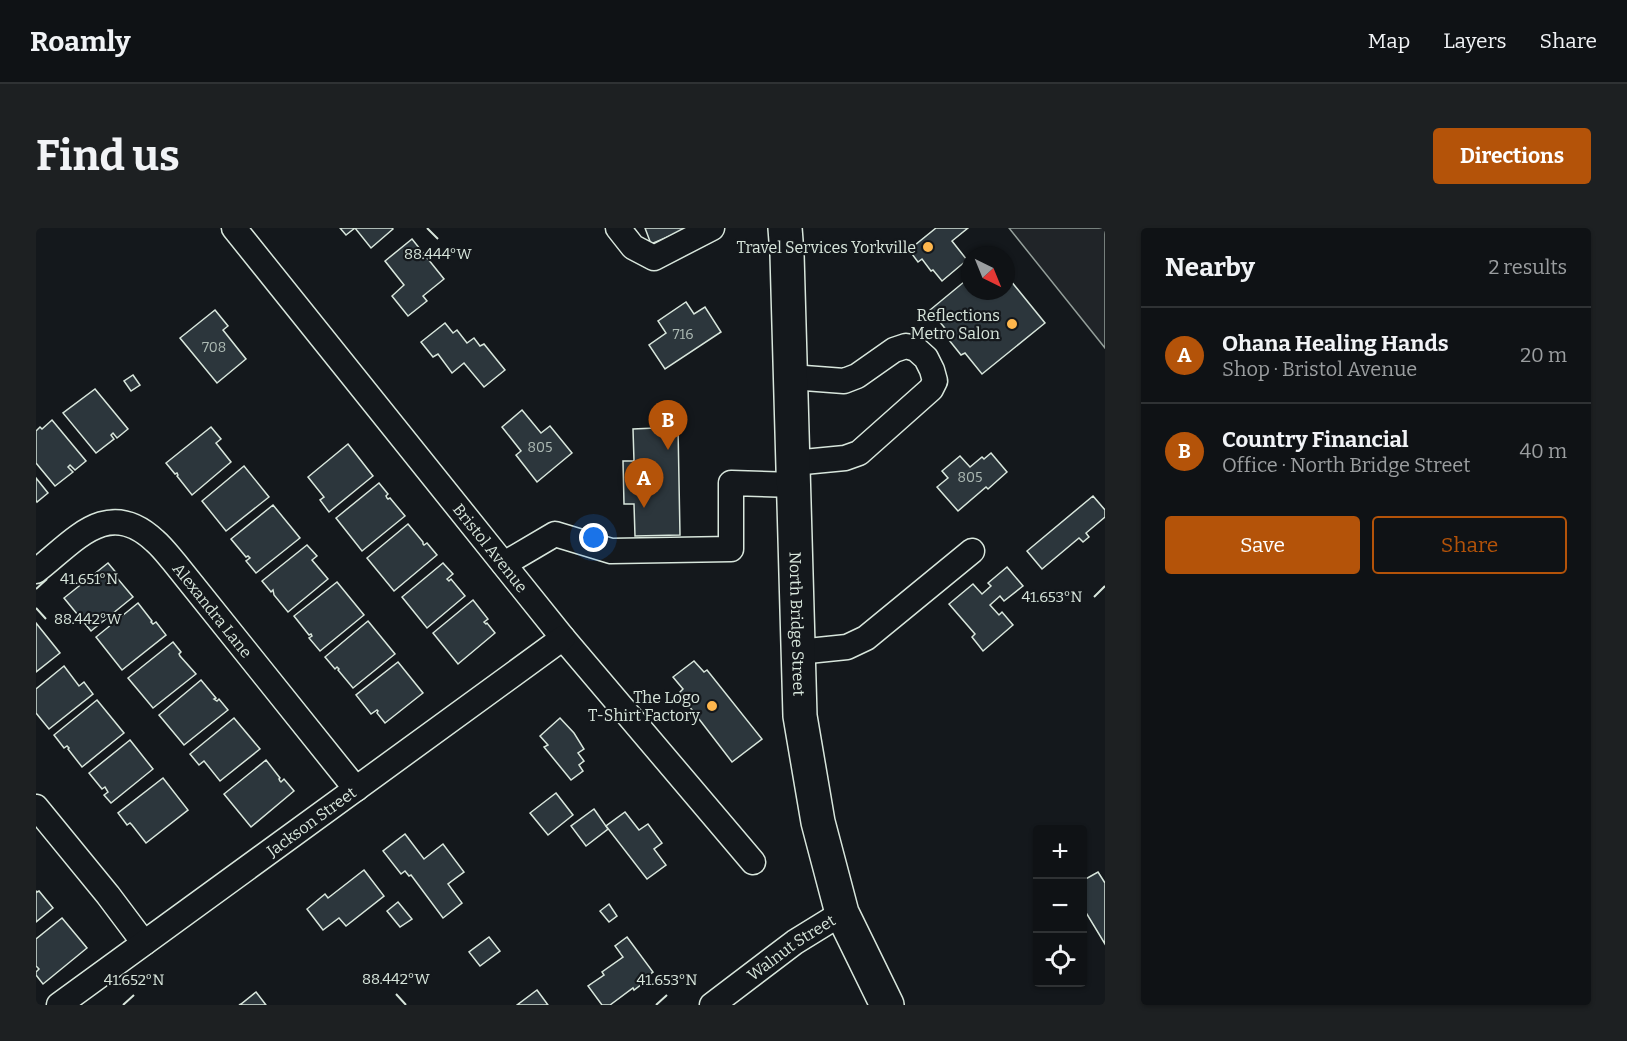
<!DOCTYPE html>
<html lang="en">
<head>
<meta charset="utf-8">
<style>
	body { margin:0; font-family:Bitter,serif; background:#1d2022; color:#f1f3f6 }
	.controls { position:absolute; right:18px; bottom:18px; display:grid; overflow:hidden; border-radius:6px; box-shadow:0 2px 4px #0004 }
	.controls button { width:54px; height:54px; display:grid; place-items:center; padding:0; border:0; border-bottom:2px solid #2f3234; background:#0f1215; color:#f1f3f6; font:30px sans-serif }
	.compass { position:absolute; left:925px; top:18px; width:54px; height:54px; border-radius:50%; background:#0f1215; box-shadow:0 2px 4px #0004; rotate:137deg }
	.you { position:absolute; left:558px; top:310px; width:21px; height:21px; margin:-15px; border:4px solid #fff; border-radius:50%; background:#1a73e8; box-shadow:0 0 0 9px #1a73e833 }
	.badge { display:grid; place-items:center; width:39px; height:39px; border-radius:50%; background:#b45309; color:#fff; font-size:20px; font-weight:700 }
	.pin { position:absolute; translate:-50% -50px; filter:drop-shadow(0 2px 3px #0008) }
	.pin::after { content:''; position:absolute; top:32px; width:21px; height:18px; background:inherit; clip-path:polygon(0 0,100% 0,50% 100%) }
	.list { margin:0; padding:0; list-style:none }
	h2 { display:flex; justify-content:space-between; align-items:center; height:78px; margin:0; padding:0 24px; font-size:26px }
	h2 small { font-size:20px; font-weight:400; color:#9b9ea0 }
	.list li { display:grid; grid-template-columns:39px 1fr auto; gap:18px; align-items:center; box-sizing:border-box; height:96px; padding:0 24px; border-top:2px solid #2f3234 }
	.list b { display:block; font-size:22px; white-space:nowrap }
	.list p { margin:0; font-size:20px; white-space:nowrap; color:#9b9ea0 }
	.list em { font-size:20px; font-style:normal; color:#9b9ea0 }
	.actions { display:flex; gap:12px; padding:18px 24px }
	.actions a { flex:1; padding:14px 0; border:2px solid #b45309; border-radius:6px; text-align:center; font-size:21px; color:#b45309 }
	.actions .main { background:#b45309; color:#fff }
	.icon { flex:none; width:33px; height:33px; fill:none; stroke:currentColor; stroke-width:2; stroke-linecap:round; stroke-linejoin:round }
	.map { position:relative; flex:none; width:1069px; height:777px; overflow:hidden; border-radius:6px }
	header { display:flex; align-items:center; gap:36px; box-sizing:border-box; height:84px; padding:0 30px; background:#0f1215; border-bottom:2px solid #2f3234 }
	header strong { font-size:28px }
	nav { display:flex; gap:33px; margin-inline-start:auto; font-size:21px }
	.intro { display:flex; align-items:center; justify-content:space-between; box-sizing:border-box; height:144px; padding:0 36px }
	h1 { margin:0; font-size:42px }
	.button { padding:15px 27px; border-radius:6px; background:#b45309; color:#fff; font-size:21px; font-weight:700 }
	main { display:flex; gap:36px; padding:0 36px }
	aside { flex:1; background:#0f1215; border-radius:6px; box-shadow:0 2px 4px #0004 }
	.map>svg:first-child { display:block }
</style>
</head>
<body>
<header>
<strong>Roamly</strong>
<nav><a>Map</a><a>Layers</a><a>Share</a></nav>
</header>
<div class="intro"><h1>Find us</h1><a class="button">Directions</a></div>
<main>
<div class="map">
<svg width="1069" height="777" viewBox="0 0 1069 777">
	<rect width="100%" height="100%" fill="#14181c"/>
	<polygon fill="#202428" stroke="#939e99" stroke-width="1.5" points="973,0 1069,0 1069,120"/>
	<g fill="#2c363c" stroke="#d8e6dc" stroke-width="1.5">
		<polygon points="304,0 356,0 357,1 335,20 319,0 310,7"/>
		<polygon points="609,0 653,0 615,16"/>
		<polygon points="900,0 932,0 916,13 931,32 906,53 897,42 895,43 886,31 882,34 873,22"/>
		<polygon points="376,11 408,51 387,68 391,73 372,88 356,68 368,57 349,33"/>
		<polygon points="970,47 1009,95 946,146 929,125 925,127 909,107 912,104 894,82 934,49 934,63 970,63"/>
		<polygon points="650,74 658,86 669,79 685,104 629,141 613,117 630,105 622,93"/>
		<polygon points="179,82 192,98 187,102 210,131 181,155 144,110"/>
		<polygon points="409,95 417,105 421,102 431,115 438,110 444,118 448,116 469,142 448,159 428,135 416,145 402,126 397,129 385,114"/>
		<polygon points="97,147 104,157 95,163 88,153"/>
		<polygon points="59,161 92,201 81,210 77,205 75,207 78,211 60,225 27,185"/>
		<polygon points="486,182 505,205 514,198 536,225 501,254 480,227 485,223 466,199"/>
		<polygon points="16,192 50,233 39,242 34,237 32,239 37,244 19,258 0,235 0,203 4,199 6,201"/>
		<polygon points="175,199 185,211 180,215 195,234 156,267 141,248 142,247 141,245 139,246 130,235"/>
		<polygon points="642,199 644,307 599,308 598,276 588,276 587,233 598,233 597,201"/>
		<polygon points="312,216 337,248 293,284 284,272 288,269 272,249"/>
		<polygon points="955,225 971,244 952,261 950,259 922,283 901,259 912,250 906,243 924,228 934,239 946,229 948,231"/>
		<polygon points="208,238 233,269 190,303 166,273"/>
		<polygon points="0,250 12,265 1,274 0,272"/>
		<polygon points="343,255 352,266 350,268 351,270 352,271 354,270 369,288 326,323 300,290"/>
		<polygon points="1057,268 1069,282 1069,289 1050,305 1053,309 1047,314 1043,310 1006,341 991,323"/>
		<polygon points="237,277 264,310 220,345 210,333 214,330 212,328 210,329 195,311"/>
		<polygon points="372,296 387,314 387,316 388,317 391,315 401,327 358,363 331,330"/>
		<polygon points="271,317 281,328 276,332 292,351 252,384 238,367 237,362 235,364 226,353"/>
		<polygon points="72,335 82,347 79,350 81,352 82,351 97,369 55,403 28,370"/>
		<polygon points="407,335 417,346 411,351 413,353 415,351 429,368 391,400 366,369"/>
		<polygon points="971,339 987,358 968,373 964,368 954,377 963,387 966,384 977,397 947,423 936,409 939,406 913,376 937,356 946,366 955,358 952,355"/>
		<polygon points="301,354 328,387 284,423 273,410 276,408 275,406 273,407 258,388"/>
		<polygon points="437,372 452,391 448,394 450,396 451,395 459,405 422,436 397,405"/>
		<polygon points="102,375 116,393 115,394 117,396 120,394 130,407 86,442 60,409"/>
		<polygon points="332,393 359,426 317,460 302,442 303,441 301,439 299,441 289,429"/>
		<polygon points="0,395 24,425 0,444"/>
		<polygon points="137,414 145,424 143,426 144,428 160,446 117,480 92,450"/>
		<polygon points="658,433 668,444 671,442 726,511 696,534 643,465 647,461 637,449"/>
		<polygon points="362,434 387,465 349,495 341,485 342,483 341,482 335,486 320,467"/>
		<polygon points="28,438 43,458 48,454 57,466 13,501 0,485 0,461"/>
		<polygon points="165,452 180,470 178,471 181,473 183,471 192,482 148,517 123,487"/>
		<polygon points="61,472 88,505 46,539 32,521 33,520 31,518 28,520 18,507"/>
		<polygon points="198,490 224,521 184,553 168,533 163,537 154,526"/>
		<polygon points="524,490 538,505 548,521 542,525 548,533 543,537 547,543 535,552 508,519 512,517 504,508"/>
		<polygon points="94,512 117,541 75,575 68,567 72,564 69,559 66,561 53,545"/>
		<polygon points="230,532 244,550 243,551 244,553 245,554 248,551 258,563 215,599 188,566"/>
		<polygon points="127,550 152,582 110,615 96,597 94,595 91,597 82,585"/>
		<polygon points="520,565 537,587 512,607 494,585"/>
		<polygon points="558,581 572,601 550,618 535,598"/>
		<polygon points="589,584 603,602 612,596 626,615 618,621 630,637 611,651 570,598"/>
		<polygon points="369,606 388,631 407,616 428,644 412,656 426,675 407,690 375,647 373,648 369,643 365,646 347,623"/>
		<polygon points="328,642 348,668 310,698 303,690 287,702 271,681 289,666 292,670"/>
		<polygon points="1062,644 1069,655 1069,716 1046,678 1046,653"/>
		<polygon points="0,663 1,664 3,663 17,680 0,694"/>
		<polygon points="362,674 376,691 364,699 351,683"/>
		<polygon points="573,676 581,688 573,694 564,683"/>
		<polygon points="26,690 51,720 7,756 0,747 0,744 3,741 0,738 0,711"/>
		<polygon points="453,709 464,723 444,738 433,724"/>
		<polygon points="591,709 617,744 608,751 610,753 598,762 597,760 574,777 566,777 552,758 568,747 566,744 587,729 579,718"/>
		<polygon points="501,762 512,777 481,777"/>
		<polygon points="220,764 230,777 203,777 205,776"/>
	</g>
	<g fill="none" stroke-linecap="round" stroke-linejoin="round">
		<g stroke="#d8e6dc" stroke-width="27">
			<g id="minor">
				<path id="s1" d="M198,0l329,410 190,224"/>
				<polyline points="582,0 597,19 618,30 676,0"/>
				<polyline points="755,149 808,153 821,148 858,122 870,118 880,121 890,130 896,142 899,153 895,161 823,225 809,230 757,235"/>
				<polyline points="468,336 519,306 575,323 695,321 695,255 758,257"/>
				<path id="s2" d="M0,343c38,-29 71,-75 119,-30 7,6 13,14 19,21l182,227"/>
				<polyline points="762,424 811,419 830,410 936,323"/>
				<polyline points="0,579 72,667 108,715"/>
				<path id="s3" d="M23,777l504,-367"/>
				<path id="s4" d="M676,777l83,-63 47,-29"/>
			</g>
		</g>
		<g stroke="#d8e6dc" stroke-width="36">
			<g id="highway">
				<path id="s5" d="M749,0l2,26 13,462 18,106 24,91 45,92"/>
			</g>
		</g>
		<use href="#minor" stroke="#14181c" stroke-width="24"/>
		<use href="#highway" stroke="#14181c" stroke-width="33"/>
	</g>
	<path fill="none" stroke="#d8e6dc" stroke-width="2" d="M391,0l11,11M0,361l11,-10M1058,369l11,-11M0,380l10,11M360,766l10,11M87,777l11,-10M620,777l11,-10"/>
	<g fill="#ffb74d" stroke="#14181c" stroke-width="2">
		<circle cx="892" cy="19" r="6"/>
		<circle cx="976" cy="96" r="6"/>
		<circle cx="676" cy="478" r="6"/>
	</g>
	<g text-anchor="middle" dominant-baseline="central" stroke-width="4.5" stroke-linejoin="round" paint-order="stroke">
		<g font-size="14" fill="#adbab4">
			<text x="647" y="106">716</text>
			<text x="178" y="119">708</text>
			<text x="504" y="219">805</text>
			<text x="934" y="249">805</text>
		</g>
		<g font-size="16" fill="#d8e6dc" stroke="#14181c" text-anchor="end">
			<text x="880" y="19">Travel Services Yorkville</text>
			<text x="964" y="87">Reflections<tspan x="964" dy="18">Metro Salon</tspan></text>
			<text x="664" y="469">The Logo<tspan x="664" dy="18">T-Shirt Factory</tspan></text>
		</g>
		<g font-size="16" fill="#d8e6dc" stroke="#14181c">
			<text stroke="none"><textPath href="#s1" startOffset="410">Bristol Avenue</textPath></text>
			<text stroke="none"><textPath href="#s2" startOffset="230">Alexandra Lane</textPath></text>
			<text stroke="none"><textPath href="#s5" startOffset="396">North Bridge Street</textPath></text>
			<text stroke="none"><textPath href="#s3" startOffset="312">Jackson Street</textPath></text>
			<text stroke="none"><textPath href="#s4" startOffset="98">Walnut Street</textPath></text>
		</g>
	</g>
	<g font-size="15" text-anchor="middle" fill="#d8e6dc" stroke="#14181c" stroke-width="4.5" stroke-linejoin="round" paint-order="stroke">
		<text x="402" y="31">88.444°W</text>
		<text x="53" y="356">41.651°N</text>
		<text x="1016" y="374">41.653°N</text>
		<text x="52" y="396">88.442°W</text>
		<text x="360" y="756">88.442°W</text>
		<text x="98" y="757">41.652°N</text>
		<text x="631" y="757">41.653°N</text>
	</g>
</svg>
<div class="controls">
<button>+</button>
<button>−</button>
<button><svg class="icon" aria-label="locate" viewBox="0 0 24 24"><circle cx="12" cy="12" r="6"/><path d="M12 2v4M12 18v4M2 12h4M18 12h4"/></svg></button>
</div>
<svg class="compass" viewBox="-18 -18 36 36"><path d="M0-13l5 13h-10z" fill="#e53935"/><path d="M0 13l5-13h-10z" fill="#9b9ea0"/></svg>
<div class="you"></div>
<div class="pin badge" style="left:608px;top:280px">A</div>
<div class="pin badge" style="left:632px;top:222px">B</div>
</div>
<aside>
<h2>Nearby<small>2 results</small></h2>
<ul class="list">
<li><span class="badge">A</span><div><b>Ohana Healing Hands</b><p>Shop · Bristol Avenue</p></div><em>20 m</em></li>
<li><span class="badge">B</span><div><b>Country Financial</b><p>Office · North Bridge Street</p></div><em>40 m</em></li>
</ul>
<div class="actions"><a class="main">Save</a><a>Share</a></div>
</aside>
</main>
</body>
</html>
